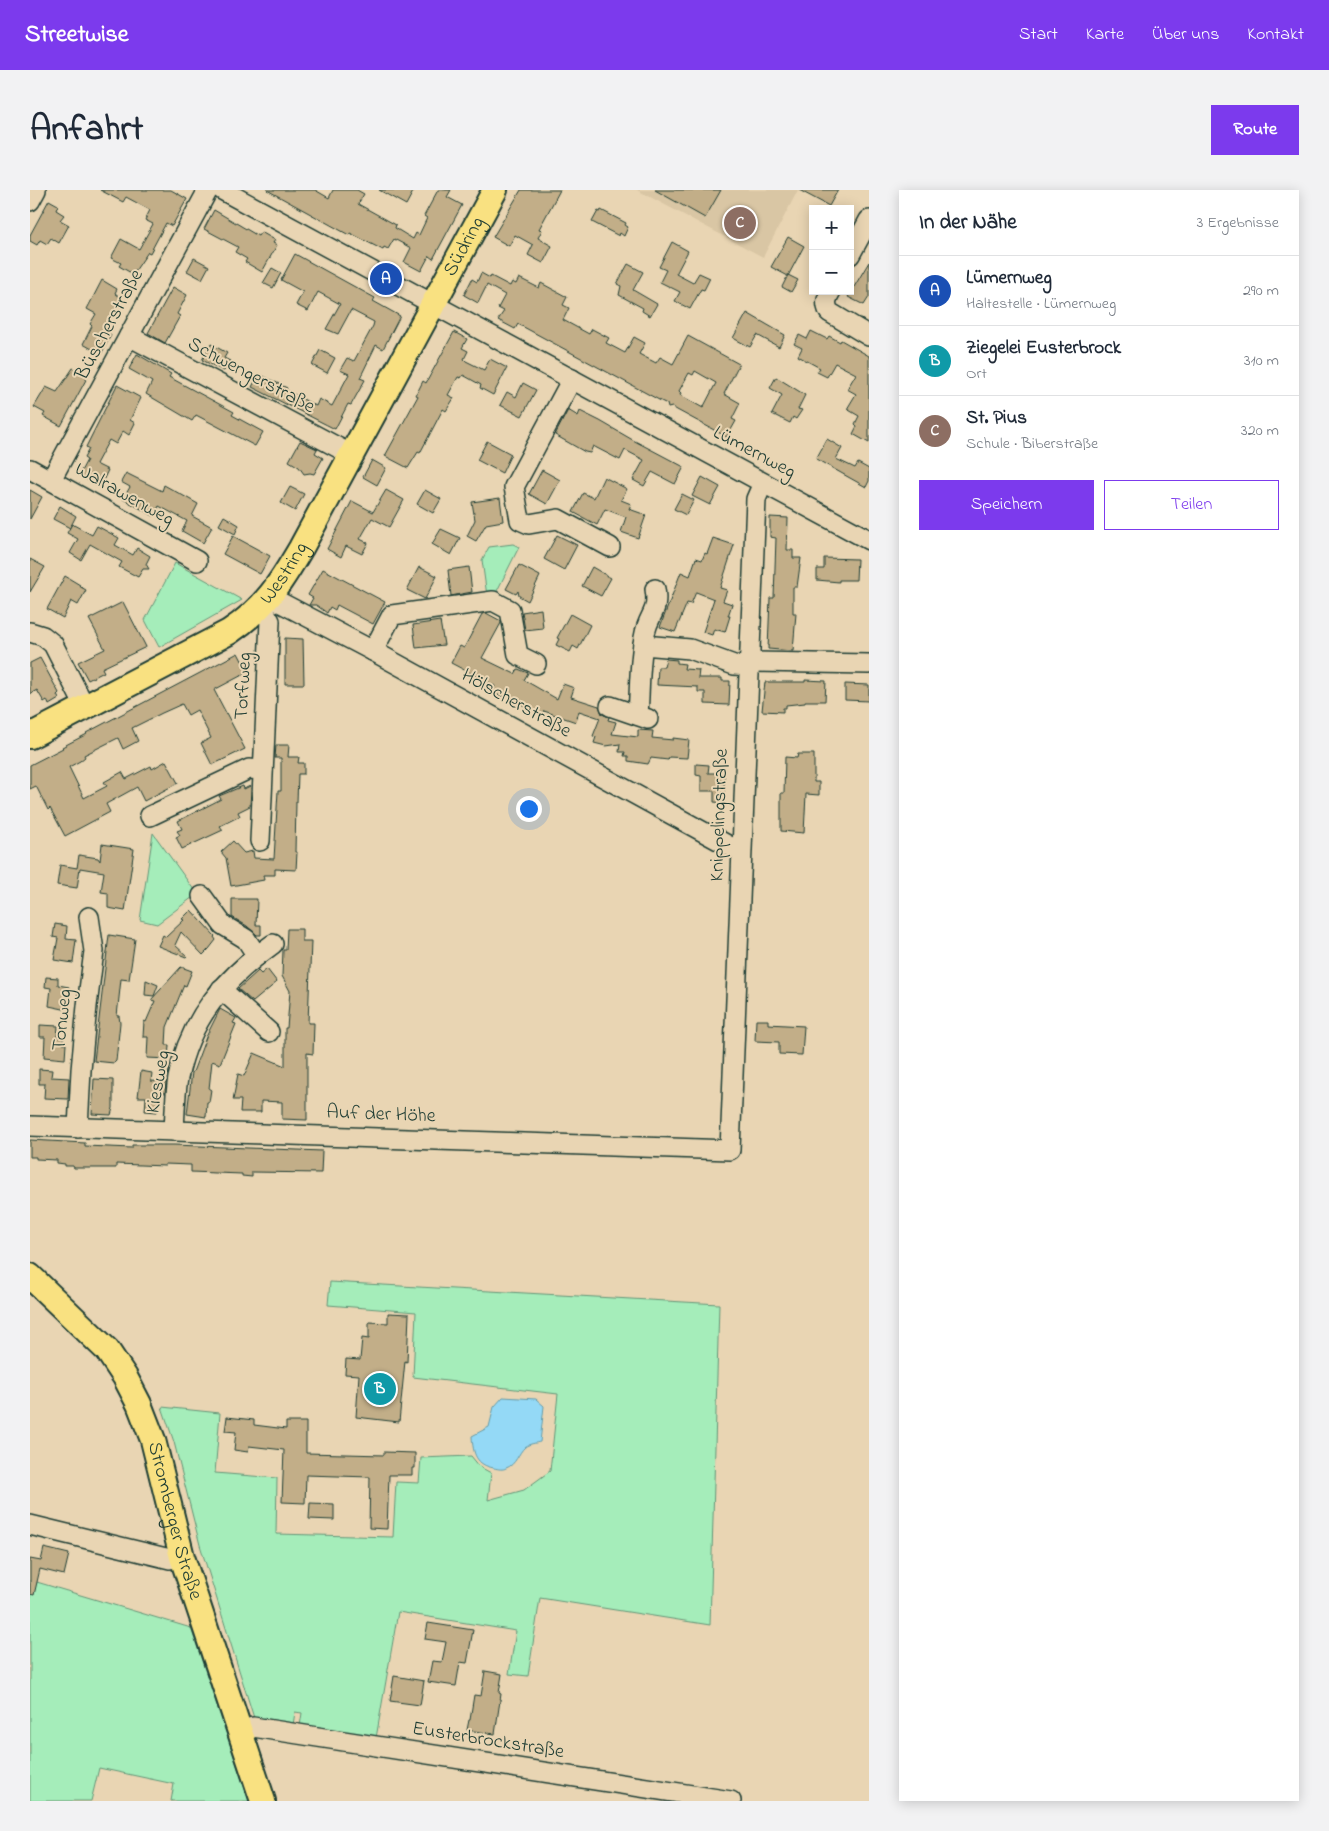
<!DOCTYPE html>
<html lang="de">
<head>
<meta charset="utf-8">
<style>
	body { margin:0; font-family:"Indie Flower",sans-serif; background:#f2f2f3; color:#1f2937 }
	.controls { position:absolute; right:15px; top:15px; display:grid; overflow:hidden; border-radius:0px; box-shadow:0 2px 12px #0003 }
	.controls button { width:45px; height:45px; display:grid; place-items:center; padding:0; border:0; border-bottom:1px solid #e0e1e3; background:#fff; color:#1f2937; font:25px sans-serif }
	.you { position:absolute; left:498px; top:618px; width:18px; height:18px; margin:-12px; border:4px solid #fff; border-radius:50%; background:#1a73e8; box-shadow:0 0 0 8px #1a73e833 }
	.badge { display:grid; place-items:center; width:32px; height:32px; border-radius:50%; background:#7c3aed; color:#fff; font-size:16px; font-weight:700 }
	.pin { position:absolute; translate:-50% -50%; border:2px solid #fff; box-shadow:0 1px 5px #0006 }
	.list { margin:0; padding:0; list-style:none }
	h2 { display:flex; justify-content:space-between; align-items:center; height:65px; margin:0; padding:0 20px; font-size:21px }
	h2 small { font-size:16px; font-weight:400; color:#747a83 }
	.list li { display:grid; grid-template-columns:32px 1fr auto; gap:15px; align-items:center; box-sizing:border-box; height:70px; padding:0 20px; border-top:1px solid #e0e1e3 }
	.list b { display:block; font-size:19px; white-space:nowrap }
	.list p { margin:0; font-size:16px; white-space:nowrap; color:#747a83 }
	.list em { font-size:16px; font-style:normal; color:#747a83 }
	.actions { display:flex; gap:10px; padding:15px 20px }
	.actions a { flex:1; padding:11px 0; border:1px solid #7c3aed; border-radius:0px; text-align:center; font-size:18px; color:#7c3aed }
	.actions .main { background:#7c3aed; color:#fff }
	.map { position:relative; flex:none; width:839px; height:1611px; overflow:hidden; border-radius:0px }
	header { display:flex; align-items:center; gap:30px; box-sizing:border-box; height:70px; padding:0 25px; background:#7c3aed; color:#fff }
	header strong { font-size:24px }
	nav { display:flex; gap:28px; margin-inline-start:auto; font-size:18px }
	.intro { display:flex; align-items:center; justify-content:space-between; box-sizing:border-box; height:120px; padding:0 30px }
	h1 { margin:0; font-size:35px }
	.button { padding:12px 22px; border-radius:0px; background:#7c3aed; color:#fff; font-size:18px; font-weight:700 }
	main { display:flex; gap:30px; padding:0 30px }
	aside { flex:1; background:#fff; border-radius:0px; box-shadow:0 2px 12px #0003 }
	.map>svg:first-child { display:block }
</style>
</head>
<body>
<header>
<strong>Streetwise</strong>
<nav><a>Start</a><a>Karte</a><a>Über uns</a><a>Kontakt</a></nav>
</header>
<div class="intro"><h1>Anfahrt</h1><a class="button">Route</a></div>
<main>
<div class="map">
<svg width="839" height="1611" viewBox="0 0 839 1611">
	<rect width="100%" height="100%" fill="#e9d5b3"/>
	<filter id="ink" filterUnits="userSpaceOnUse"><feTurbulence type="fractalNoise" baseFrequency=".02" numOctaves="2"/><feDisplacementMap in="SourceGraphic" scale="10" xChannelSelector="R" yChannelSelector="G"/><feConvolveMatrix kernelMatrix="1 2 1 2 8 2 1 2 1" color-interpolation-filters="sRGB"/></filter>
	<g filter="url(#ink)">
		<polygon fill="#d9c6a4" points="607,0 768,0 733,67"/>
		<g fill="#a5edba" stroke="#629577">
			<polygon points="483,354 489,357 465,405 457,406 452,370 459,357"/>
			<polygon points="145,373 212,410 129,457 115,430"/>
			<polygon points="123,643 167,704 127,734 110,730"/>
			<polygon points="300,1092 689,1114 680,1435 510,1408 498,1486 479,1484 486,1441 368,1422 346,1548 270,1536 272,1523 265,1522 263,1535 224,1528 170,1355 144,1252 132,1217 190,1223 185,1283 247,1288 246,1344 363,1347 366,1292 389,1293 391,1268 441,1266 450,1277 461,1283 458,1310 494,1300 520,1281 528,1204 383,1187 386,1122 298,1115"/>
			<polygon points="0,1390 161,1438 219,1611 141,1611 144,1594 69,1578 61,1611 0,1611"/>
		</g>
		<path fill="#94d9f6" stroke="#659ba8" d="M473,1207l33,2 8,7 -4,36c-4,1 -12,2 -15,5 -7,6 -9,18 -19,21 -3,2 -8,1 -12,0 -18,-3 -21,-14 -22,-32l17,-9 5,-20z"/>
		<g fill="#c2ae88" stroke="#1f3d34" fill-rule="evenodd">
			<polygon points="70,0 141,0 157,9 142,36 136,33 120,63 118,62 103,84 89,76 91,73 81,68 91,49 109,59 123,34 115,30 120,20 96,7 93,12"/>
			<polygon points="237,0 285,0 299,8 303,0 327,0 334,4 328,14 366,35 365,38 383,49 386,43 389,45 397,28 394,26 408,0 421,0 417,7 432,15 403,69 399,66 391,81 374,72 381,58 364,49 358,59 354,57 353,60 320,43 319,45"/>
			<polygon points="349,0 384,0 376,15"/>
			<polygon points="491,0 530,0 509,39 512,40 508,48 522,56 513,73 498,65 503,55 485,45 479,56 463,47"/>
			<polygon points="625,0 691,0 675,28"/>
			<polygon points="769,0 808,0 799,16"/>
			<polygon points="19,10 28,15 26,20 34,25 30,30 39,35 29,53 21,48 17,54 10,50 7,55 0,51 0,45"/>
			<polygon points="184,20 228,46 231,42 245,50 243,53 247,55 232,82 215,72 217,69 205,62 208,57 174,39"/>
			<polygon points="571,20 596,33 595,35 598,37 594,46 590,43 589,46 562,32 568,21 570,22"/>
			<polygon points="758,47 774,56 758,86 741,77"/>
			<polygon points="642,52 658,61 646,84 663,93 669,83 680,88 674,100 671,99 660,119 645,111 650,102 630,92 636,80 629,77"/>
			<polygon points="265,64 345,108 343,111 370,126 353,159 346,155 330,188 335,190 321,215 318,214 305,239 222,197 229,184 257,198 256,200 286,216 289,209 302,216 319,184 310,180 317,168 324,171 343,136 344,132 321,120 308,144 296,139 310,114 288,102 278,121 266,115 273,102 251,90"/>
			<polygon points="164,68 179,76 172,89 157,81"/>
			<polygon points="839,72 839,107 834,115 818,107"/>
			<polygon points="598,74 613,82 603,100 627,114 620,126 612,121 613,118 589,105 591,96 587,94"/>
			<polygon points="242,78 251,83 243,98 233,93"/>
			<path d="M451,83l9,5 1,-2 19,10 2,-4 4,2 3,-6 20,10 2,-5 26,14 -4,8 6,3 -6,12 26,14 3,-5 17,9 -3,5 19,10 9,-16 11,6 -6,11 17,9 4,-6 13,7 15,-28 51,28 -15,30 16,9 -8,16 4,2 -9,16 -50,-27 -5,-3 -4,1 -1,-4 -8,-4 -141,-76 -3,5 -17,-9 6,-9 -6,-3 7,-13 -18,-10 -9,18 -14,-8 8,-16 5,3zM665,181l21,12 -13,25 -23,-13 1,-2 -2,-2 10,-18 4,2z"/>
			<polygon points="758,85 768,90 761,102 752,97"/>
			<polygon points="72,90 87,99 85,103 91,108 73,141 81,145 71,164 53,154 62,136 60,134 66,124 57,119"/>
			<polygon points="143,97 157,105 147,124 150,126 135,153 118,143"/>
			<polygon points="717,123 755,145 749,157 727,145 720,157 703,148"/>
			<polygon points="781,141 797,149 799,146 810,152 811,150 839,166 839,253 823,244 827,236 825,234 829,226 817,219 826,204 817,199 826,184 805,173 797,187 787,182 790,178 768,166 772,158 764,154 769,145 777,149"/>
			<polygon points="424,142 437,149 432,158 438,161 434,169 436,171 454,180 460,169 477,178 463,205 450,198 451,195 433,185 431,188 428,187 418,205 424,208 416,221 413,219 390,263 388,262 378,278 355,266 388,206 386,205 393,191 396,193"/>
			<polygon points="181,154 197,163 194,168 200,171 194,181 172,170"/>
			<polygon points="290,160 305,168 297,183 282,175"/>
			<polygon points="107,164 141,184 139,187 204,222 202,225 233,242 225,256 166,225 162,231 116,204 122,192 99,179"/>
			<polygon points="43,178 58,186 31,236 13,226 15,223 4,217 16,197 27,202"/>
			<polygon points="746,187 775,205 768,219 772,220 766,229 763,227 760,233 742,224 752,205 740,198"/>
			<polygon points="493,193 506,200 492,226 470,215 477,202 486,207"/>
			<polygon points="87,195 111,208 100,230 105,233 99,245 93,241 86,254 79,250 66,274 78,280 70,297 49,285 57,270 54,268 59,259 56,257"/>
			<polygon points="538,220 548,226 550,221 570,231 601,249 654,277 645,294 622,282 614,296 603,290 614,270 595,260 590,270 563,256 560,263 555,262 525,245"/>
			<polygon points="797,249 812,258 806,269 825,278 828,273 839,279 839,291 836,297 786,269"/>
			<polygon points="270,251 287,259 285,263 293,268 284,284 280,283 274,284 269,277 259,271"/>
			<polygon points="457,251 481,264 472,283 447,270"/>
			<polygon points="342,270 356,278 347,295 333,287"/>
			<polygon points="512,280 530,290 517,314 499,304"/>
			<polygon points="96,283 132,301 134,295 168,314 162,326 182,337 173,353 152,341 157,331 129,316 124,326 93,309 100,297 91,292"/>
			<polygon points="574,287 597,299 591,310 601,314 599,319 616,325 608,348 591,342 596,327 575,319 567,335 543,322 553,303 564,308"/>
			<polygon points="672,287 690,297 680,315 662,306"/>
			<polygon points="260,297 274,304 265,321 251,313"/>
			<polygon points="0,300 12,307 0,329"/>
			<polygon points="356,300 374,310 359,337 342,328 330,349 338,353 332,364 316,356 311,367 297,359 322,311 343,322"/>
			<polygon points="395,300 411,309 403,323 387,314"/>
			<polygon points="652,304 664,310 656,325 644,319"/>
			<polygon points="470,308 473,331 456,334 446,351 437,346 445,330 442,312"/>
			<polygon points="30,316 46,326 40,338 23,329"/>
			<polygon points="194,326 209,335 205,344 189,335"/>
			<polygon points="740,327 758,328 757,360 763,360 763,368 771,368 767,397 763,397 763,423 766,423 763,461 738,459 740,408 744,408 746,348 740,347"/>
			<polygon points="42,334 62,345 67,336 89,348 85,355 103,365 107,358 120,366 116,374 119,379 113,379 108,387 89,377 92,372 60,354 51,370 40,363 48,349 37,343"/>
			<polygon points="411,339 430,348 421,365 402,354"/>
			<polygon points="527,345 547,355 534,380 514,369"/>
			<polygon points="203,346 240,366 230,384 193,364"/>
			<polygon points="683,348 704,355 690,398 697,400 693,411 702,414 698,426 700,426 695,442 684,439 682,445 673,442 684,409 666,402 661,414 657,413 645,442 630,437 651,382 660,386 666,368 672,370 675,363 677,364"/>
			<polygon points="794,368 827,369 826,390 809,390 809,392 787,390 787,379 794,379"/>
			<polygon points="0,369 15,377 0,402"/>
			<polygon points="489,375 510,386 498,411 489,406 488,401 486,404 476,399"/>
			<polygon points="389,377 407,386 395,409 377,400"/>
			<polygon points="439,377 442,402 421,406 418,380"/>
			<polygon points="562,377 581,388 571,406 552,396"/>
			<polygon points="293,379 355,412 343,434 307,415 305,420 300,417 297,423 286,415 279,415 283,408 278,405"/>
			<polygon points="35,386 50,395 49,396 56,400 48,415 41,411 33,428 17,419"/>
			<polygon points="93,412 116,457 72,478 74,482 58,490 48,472 75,459 59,429"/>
			<polygon points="511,419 513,438 495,440 492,422"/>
			<polygon points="456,423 471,431 471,433 452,468 485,484 488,479 498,483 494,490 527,509 533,494 544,498 541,507 569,516 572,524 579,527 578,530 586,532 582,544 608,547 608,540 623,541 622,548 643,550 643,548 659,550 657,568 639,567 638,570 621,568 618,574 598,571 598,566 594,566 595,562 589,562 590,554 576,556 564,553 566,547 563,546 570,528 549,521 546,532 514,521 512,525 474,505 473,507 462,501 465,496 421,473 430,456 434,458 452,424"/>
			<polygon points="540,424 560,435 548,459 543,456 540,462 526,455 529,449 527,448"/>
			<polygon points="410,431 414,455 386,458 383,435"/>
			<polygon points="255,448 273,449 274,494 255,494"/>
			<polygon points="208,463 218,482 184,500 215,559 182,575 171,553 181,548 167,520 158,525 152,514 132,523 102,538 108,551 93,559 88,548 54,565 55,567 50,571 39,577 54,608 77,596 74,592 92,582 96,589 121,576 122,579 136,571 148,593 114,611 107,597 76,614 80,622 35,646 20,618 18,620 6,596 0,599 0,575 33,558 32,557 57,544 56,543"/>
			<polygon points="10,468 29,503 27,505 29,509 19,515 17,510 14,512 7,500 0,504 0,473"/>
			<polygon points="636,469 647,470 647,473 655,474 654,479 669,480 668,488 692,488 692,491 700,491 699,515 675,514 675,502 668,502 668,497 627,495 628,477 634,477"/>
			<polygon points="775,490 796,491 795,511 775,511 775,513 756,515 756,518 753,518 753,522 732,521 735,492 775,492"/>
			<polygon points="815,494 839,495 839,511 815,510"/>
			<polygon points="246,555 259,555 258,567 269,567 268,573 274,573 274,584 268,584 267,612 266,612 265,662 267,662 266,680 245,679 245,685 233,685 234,690 201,696 196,668 191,662 203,651 214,663 223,661 224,668 244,669 248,601 251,601 251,568 245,568"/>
			<polygon points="768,564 784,564 784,592 789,592 789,605 776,604 774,643 751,641 751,603 754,603 755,567 767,568"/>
			<polygon points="666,574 679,575 678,583 694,583 694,613 684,612 684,601 671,601 671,586 666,585"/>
			<polygon points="213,596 214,599 220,596 221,599 220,616 208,622 210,626 190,636 193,640 152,659 146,647 150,645 147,641 152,639 148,631 191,609 189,606"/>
			<polygon points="72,654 104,659 95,721 78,718 78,703 71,702 74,682 50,678 47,698 27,695 30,675 47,678 49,665 68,668 70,671"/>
			<polygon points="202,709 227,709 226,735 231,735 231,745 227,745 217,736 202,727"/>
			<polygon points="161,720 185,746 184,747 186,750 179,759 173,765 151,742 145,755 157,766 156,767 128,756 133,745 136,747 154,730 152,729"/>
			<polygon points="25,734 37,736 36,749 46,750 43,773 24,770 28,748 23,747"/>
			<polygon points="257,739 272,739 272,751 281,751 278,833 284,833 283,864 277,863 277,930 252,929 252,912 231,911 231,922 210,922 211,910 203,910 208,884 214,886 224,863 255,876 255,838 257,838 260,801 252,786 253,760 256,760"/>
			<polygon points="79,745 105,749 99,790 91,789 87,826 89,826 90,833 86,871 84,873 64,871"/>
			<polygon points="151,777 162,781 156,796 154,795 137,837 136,855 139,855 138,869 117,868 118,847 113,847 114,831 116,832 125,811 121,810"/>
			<polygon points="237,779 247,792 223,812 208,799 228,781 231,784"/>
			<polygon points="16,787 28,788 28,795 39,797 38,820 19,816 21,798 15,797"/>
			<polygon points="116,790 128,795 124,806 115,805"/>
			<polygon points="190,819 206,828 203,833 206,834 190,874 182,871 179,899 181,899 180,906 179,912 177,912 176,927 157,924 162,882 163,882 176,847"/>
			<polygon points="726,830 738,830 738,834 774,836 772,865 749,864 749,852 725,851"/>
			<polygon points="10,835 28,836 27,847 33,847 33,854 36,854 35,869 14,867 15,847 10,847"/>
			<polygon points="9,879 22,880 21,887 39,888 38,909 14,908 15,894 9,894"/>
			<polygon points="111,881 122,883 121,891 136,892 135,903 129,902 127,922 115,921 116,907 108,907"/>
			<polygon points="64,889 83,890 83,918 81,925 62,924"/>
			<polygon points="0,950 55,953 55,956 102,958 102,955 144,955 292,961 291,983 222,982 222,987 212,986 212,984 161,982 161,975 135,974 135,976 86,974 86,978 44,978 43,976 35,976 35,974 27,973 27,970 6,969 6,967 0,967"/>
			<polygon points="358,1123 379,1124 377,1172 375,1171 369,1232 326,1227 329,1185 315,1184 316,1169 330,1170 332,1148 339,1149 339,1132 358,1133"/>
			<polygon points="197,1227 224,1230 224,1235 256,1239 256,1232 276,1232 276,1263 354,1265 354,1262 385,1263 385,1278 382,1278 382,1285 359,1285 357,1339 339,1338 340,1287 276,1285 275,1313 252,1312 254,1260 219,1256 218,1262 204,1260 206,1242 195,1241"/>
			<polygon points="280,1313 304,1314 304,1330 279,1329"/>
			<polygon points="14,1358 39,1364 34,1385 10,1379 4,1405 0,1404 0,1369 11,1371"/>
			<polygon points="398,1433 443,1440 437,1473 430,1472 426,1496 398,1492 402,1471 412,1472 416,1452 395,1449"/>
			<polygon points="455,1481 472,1484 469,1503 471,1504 465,1544 437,1540 439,1530 440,1530 444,1505 451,1506"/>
			<polygon points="364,1486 394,1491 390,1515 360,1511"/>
		</g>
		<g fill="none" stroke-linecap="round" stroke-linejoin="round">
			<g stroke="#1f3d34" stroke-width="22">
				<g id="minor">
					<polyline points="192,0 839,350"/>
					<polyline points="0,11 6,0"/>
					<polyline points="820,65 839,30"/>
					<path d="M801,101c-5,9 -6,12 -2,21l40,24"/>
					<polyline points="99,146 322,265"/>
					<polyline points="542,189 484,297 490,330 499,334 528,329 580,357"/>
					<polyline points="0,279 167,371"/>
					<polyline points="21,290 178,0"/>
					<polyline points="240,407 343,461 701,657 711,659"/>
					<polyline points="0,442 13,446 23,454 55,517"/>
					<polyline points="613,455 660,459 704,475 719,476"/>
					<polyline points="343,461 362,425 463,411 480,420 488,465 506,474"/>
					<polyline points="720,472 839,474"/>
					<polyline points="580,516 618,529"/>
					<path d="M608,525c2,-27 1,-56 7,-82 4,-19 14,-21 10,-44"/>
					<polyline points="120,626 219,579 233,580"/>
					<polyline points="230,651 240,431 232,417"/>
					<polyline points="172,706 193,735 216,749 227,766"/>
					<polyline points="191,799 239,842"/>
					<polyline points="0,936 700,960 726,309 733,293"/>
					<polyline points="48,938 51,880 57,816 64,761 59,727"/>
					<path d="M144,941c1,-17 1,-36 4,-53 12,-60 47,-100 95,-134"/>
					<polyline points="0,1335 140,1369 152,1367"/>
					<polyline points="209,1542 223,1537 701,1611"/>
				</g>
			</g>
			<g stroke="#1f3d34" stroke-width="28">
				<g id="major">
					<path id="s1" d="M0,546l199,-104c36,-24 51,-48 72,-84l194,-358"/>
					<path id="s2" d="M0,1086l77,74 18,27 14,27 14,36 29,117 81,244"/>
				</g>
			</g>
			<use href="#minor" stroke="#e9d5b3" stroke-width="19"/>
			<use href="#major" stroke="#f9e181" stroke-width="24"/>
		</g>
	</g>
	<g text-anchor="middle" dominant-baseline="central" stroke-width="4" stroke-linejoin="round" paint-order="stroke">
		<g font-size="20" fill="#1f3d34" stroke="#e9d5b3">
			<text stroke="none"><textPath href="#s1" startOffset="679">Südring</textPath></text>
			<text transform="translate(80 135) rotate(-62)">Büscherstraße</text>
			<text transform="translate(221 186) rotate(28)">Schwengerstraße</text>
			<text transform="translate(724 263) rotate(28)">Lümernweg</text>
			<text transform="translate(94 305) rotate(29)">Walrawenweg</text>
			<text stroke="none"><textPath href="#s1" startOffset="306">Westring</textPath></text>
			<text transform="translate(214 496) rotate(-87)">Torfweg</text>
			<text transform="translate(486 514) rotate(29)">Hölscherstraße</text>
			<text transform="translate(690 625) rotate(-88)">Knippelingstraße</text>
			<text transform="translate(33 830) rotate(-84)">Tonweg</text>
			<text transform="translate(129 892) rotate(-80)">Kiesweg</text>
			<text transform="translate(351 925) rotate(2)">Auf der Höhe</text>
			<text stroke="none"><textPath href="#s2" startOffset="292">Stromberger Straße</textPath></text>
			<text transform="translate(458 1551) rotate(9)">Eusterbrockstraße</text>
		</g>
	</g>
</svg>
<div class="controls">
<button>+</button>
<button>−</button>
</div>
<div class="you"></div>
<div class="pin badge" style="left:356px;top:89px;background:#1a4fb4">A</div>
<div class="pin badge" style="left:350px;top:1199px;background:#0f9aa8">B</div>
<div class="pin badge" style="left:710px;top:33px;background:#8d6e63">C</div>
</div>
<aside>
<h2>In der Nähe<small>3 Ergebnisse</small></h2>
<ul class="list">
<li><span class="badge" style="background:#1a4fb4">A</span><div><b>Lümernweg</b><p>Haltestelle · Lümernweg</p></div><em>290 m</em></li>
<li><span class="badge" style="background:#0f9aa8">B</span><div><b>Ziegelei Eusterbrock</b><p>Ort</p></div><em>310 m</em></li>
<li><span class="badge" style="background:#8d6e63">C</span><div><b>St. Pius</b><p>Schule · Biberstraße</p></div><em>320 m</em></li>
</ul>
<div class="actions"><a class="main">Speichern</a><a>Teilen</a></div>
</aside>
</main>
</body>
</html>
